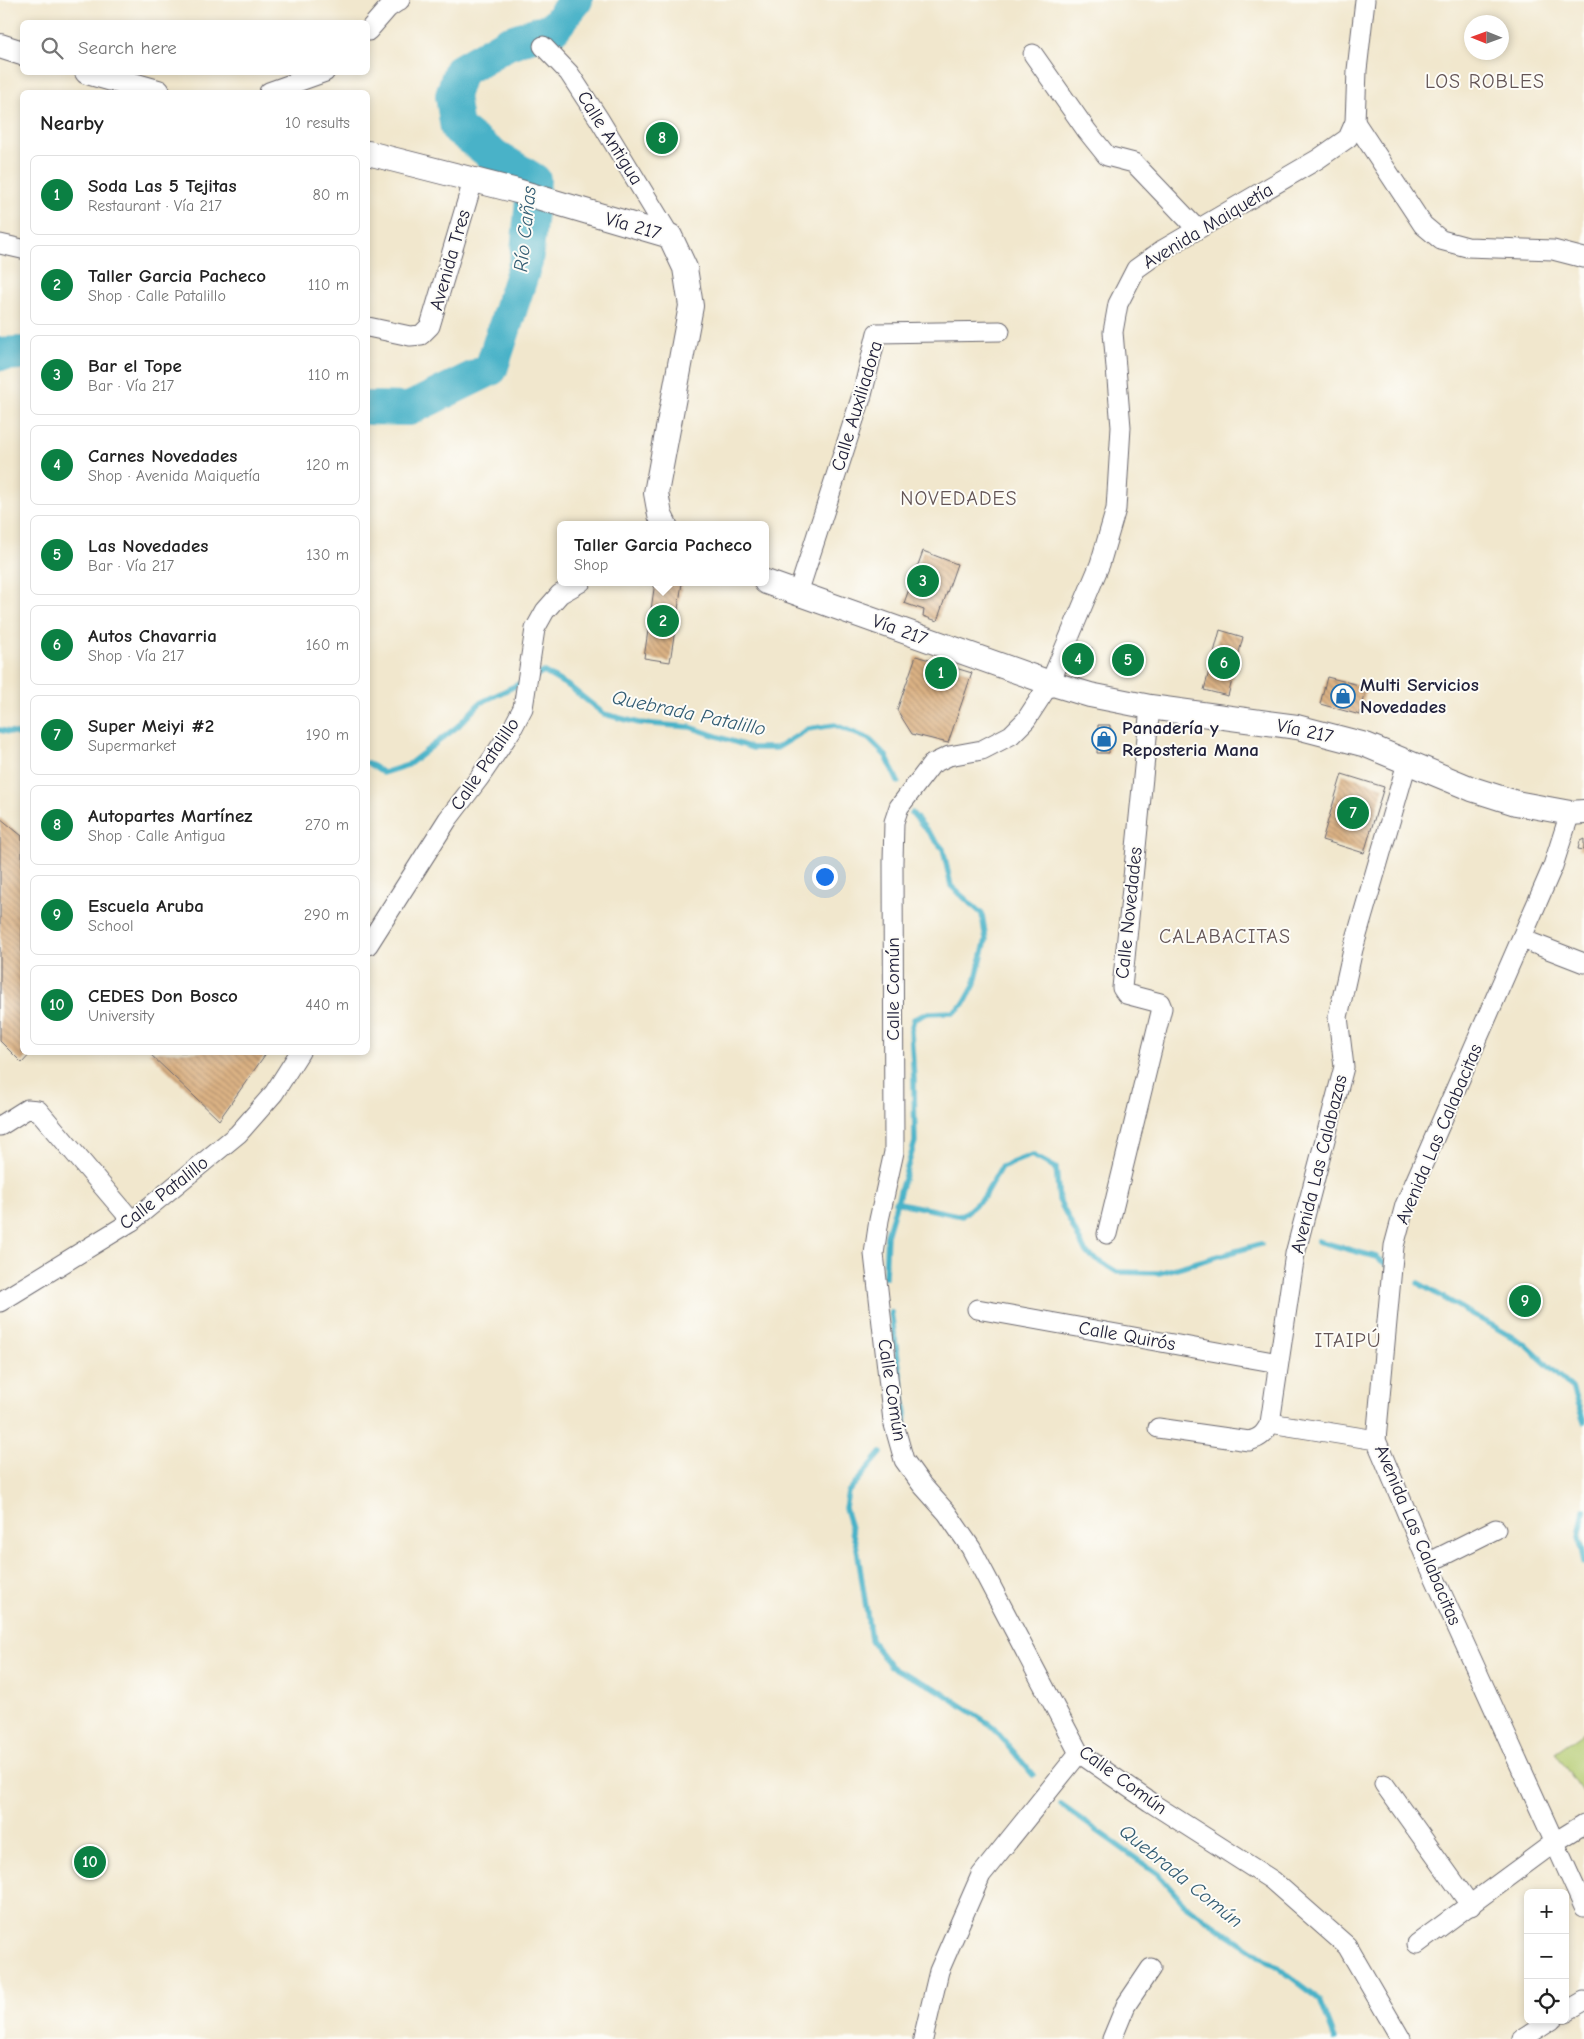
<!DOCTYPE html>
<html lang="en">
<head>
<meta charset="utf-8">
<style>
	body { margin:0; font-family:"Comic Neue",sans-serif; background:#f6f6f6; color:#222 }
	.controls { position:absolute; right:15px; bottom:15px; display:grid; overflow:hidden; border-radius:8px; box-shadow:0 2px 8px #0003 }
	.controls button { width:45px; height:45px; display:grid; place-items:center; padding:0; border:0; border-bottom:1px solid #e0e0e0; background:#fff; color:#222; font:25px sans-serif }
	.compass { position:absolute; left:1464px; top:15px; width:45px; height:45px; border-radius:50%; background:#fff; box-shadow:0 2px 8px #0003; rotate:271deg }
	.you { position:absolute; left:824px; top:876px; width:18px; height:18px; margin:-12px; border:4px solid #fff; border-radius:50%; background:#1a73e8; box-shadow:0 0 0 8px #1a73e833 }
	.badge { display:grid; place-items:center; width:32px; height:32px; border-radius:50%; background:#0b8043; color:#fff; font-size:16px; font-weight:700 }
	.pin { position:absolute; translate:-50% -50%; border:2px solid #fff; box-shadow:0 1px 5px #0006 }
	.popup { position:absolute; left:557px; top:521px; width:212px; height:65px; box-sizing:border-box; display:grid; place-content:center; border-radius:8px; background:#fff; filter:drop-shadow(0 1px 4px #0005); font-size:16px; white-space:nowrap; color:#767676 }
	.popup b { font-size:19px; color:#222 }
	.popup::after { content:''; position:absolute; left:50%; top:100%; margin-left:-10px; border:10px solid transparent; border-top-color:#fff }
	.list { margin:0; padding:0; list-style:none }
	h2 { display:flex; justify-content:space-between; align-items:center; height:65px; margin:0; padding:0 20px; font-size:21px }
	h2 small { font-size:16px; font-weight:400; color:#767676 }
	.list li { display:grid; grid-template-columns:32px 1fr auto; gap:15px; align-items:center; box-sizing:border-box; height:80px; margin:0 10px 10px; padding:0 10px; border:1px solid #e0e0e0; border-radius:8px }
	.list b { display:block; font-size:19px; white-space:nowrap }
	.list p { margin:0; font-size:16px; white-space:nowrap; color:#767676 }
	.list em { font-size:16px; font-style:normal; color:#767676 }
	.icon { flex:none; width:28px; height:28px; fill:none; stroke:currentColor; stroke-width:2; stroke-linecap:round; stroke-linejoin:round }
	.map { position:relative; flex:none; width:1584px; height:2039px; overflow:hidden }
	.search { position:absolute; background:#fff; box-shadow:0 2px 8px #0003; left:20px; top:20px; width:350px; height:55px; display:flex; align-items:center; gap:12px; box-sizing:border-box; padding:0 18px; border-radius:8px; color:#767676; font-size:19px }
	.panel { position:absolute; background:#fff; box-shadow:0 2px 8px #0003; left:20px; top:90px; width:350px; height:965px; border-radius:8px }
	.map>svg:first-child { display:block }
</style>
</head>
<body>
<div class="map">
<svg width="1584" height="2039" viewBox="0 0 1584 2039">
	<defs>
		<pattern id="building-back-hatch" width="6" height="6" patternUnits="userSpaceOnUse" patternTransform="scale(1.25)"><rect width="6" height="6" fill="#dbb284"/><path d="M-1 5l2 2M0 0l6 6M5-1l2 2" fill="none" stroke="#b1906d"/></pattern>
	</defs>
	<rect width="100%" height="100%" fill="#fdfcf7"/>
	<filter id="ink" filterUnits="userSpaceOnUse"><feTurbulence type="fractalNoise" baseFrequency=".02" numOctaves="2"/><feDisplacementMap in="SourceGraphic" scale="10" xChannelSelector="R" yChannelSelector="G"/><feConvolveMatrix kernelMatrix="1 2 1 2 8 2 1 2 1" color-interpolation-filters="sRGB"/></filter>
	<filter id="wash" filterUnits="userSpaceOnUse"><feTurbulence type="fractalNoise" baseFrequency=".0096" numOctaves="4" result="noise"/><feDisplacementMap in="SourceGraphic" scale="20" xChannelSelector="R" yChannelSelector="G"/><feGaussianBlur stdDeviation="1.12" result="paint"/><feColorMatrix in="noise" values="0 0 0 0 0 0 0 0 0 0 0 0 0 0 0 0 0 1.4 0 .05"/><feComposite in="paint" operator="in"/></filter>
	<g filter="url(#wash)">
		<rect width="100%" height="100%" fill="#f1e7cd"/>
		<polygon fill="#b3ca6f" stroke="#6a7655" points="1584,1732 1584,1795 1555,1752"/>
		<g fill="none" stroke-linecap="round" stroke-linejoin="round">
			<g stroke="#49b2c8" stroke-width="5.5">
				<polyline points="532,678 544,672 570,687 604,714 639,723 690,727 752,748 777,748 808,729 835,725 869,739 886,756 898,782"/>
				<polyline points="0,730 22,735"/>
				<polyline points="368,763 383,773 408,765 458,726 480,703 523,682"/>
				<polyline points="895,1202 962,1216 984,1197 1001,1167 1032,1155 1056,1168 1059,1200 1086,1253 1117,1272 1159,1273 1261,1244"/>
				<polyline points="1318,1241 1376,1257 1389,1266"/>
				<polyline points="885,1277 887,1235 915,1142 914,1080 911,1030 914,1019 928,1013 954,1012 964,1004 974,986 986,940 982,914 951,886 943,849 912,813"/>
				<polyline points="1418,1283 1526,1345 1572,1388 1584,1422"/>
				<polyline points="891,1312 906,1413 905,1425"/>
				<polyline points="881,1453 848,1492 845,1508 857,1548 871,1640 891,1667 935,1688 991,1725 1033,1775"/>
				<polyline points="1584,1510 1579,1537 1584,1562"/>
				<polyline points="1061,1805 1158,1874 1185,1905 1278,1968 1320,2000 1335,2039"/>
			</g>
			<g stroke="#49b2c8" stroke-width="34">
				<polyline points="0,354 22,353"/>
				<polyline points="368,408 409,409 491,369 526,262 534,180 490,153 457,128 452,96 460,71 508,43 554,28 576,0"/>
			</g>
		</g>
		<g id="blocks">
			<g fill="url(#building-back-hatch)">
				<polygon points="923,551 957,564 937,621 923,616 924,610 904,603"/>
				<polygon points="655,582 682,583 670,662 644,658"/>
				<polygon points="1220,630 1243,637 1228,696 1204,690"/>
				<polygon points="1072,643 1092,648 1084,676 1065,671"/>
				<polygon points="916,656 972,673 948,743 912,734 897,710"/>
				<polygon points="1327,677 1367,687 1360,715 1320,704"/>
				<polygon points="1098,725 1110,725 1109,753 1097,753"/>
				<polygon points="1342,774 1384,787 1364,853 1322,840"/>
				<polygon points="0,818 22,836 22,1052 32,1052 22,1063 0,1041"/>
				<polygon points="1584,839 1584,850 1578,849 1580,841"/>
				<polygon points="148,1052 267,1052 219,1120"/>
			</g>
		</g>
	</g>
	<g filter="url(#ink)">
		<use href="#blocks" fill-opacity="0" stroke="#6a676e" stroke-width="1"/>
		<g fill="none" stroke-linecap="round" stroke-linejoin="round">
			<g stroke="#6a676e" stroke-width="21">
				<g id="minor">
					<polyline points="1365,0 1357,70 1355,122 1348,138 1318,159 1164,249 1136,269 1118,304 1113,332 1121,427 1116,509 1100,564 1050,683 1026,720 1011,735 982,750 949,756 932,764 899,807 894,822 893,862 894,1152 879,1220 874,1254 893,1421 904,1460 922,1485 947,1513 971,1548 1079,1753 1150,1802 1272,1880 1347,1946 1401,2039"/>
					<polyline points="368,31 388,8 400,0"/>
					<polyline points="543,46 569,73 599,119 670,236"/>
					<polyline points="1033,54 1087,131 1107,156 1134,163 1197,229"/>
					<polyline points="269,92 325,72"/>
					<polyline points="1355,122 1423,225 1441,240 1467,247 1553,250 1584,258"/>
					<polyline points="0,244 22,249"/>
					<polyline points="368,327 410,336 421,335 430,326 473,181"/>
					<polyline points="798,593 862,395 877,333 1000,331"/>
					<polyline points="1570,813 1553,866 1405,1205 1394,1246 1376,1440 1428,1563 1584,1907"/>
					<polyline points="1522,939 1584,963"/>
					<polyline points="368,945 448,819 480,777 511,731 523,708 535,629 545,611 560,594 581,582"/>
					<polyline points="0,1126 27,1109 38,1110 132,1221"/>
					<polyline points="1107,1234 1162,1008 1160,1003 1126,994 1122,988 1150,707"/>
					<polyline points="0,1302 132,1221 238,1134 274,1093 300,1052"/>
					<polyline points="977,1309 1278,1363"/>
					<polyline points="1270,1423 1376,1440"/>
					<path d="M1158,1428l91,13c12,-3 16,-8 21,-18l25,-169 49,-187 -6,-50 15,-68 54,-186"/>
					<polyline points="1428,1563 1496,1529"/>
					<polyline points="1384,1784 1471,1906"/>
					<polyline points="1417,1944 1555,1842 1584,1824"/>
					<polyline points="1565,2012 1584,2001"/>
					<polyline points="923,2039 939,1971 981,1875 1079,1753"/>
					<polyline points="1112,2039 1126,2005 1151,1968"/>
					<polyline points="1522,2039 1552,2020"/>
				</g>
			</g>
			<g stroke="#6a676e" stroke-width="26">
				<g id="major">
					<polyline points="0,46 22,53"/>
					<polyline points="87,72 158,92"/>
					<polyline points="368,153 517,191 670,236 685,268 691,306 656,493 660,515 665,525"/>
					<polyline points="766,582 1050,683 1090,695 1150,707 1297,727 1366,745 1472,789 1516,803 1570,813 1584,812"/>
				</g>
			</g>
			<use href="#minor" stroke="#fff" stroke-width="19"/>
			<use href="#major" stroke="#fff" stroke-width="24"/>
		</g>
	</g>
	<defs>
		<g id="shop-ring" transform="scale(1.25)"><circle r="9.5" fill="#fdfcf7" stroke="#1f6fb2" stroke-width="1.5"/><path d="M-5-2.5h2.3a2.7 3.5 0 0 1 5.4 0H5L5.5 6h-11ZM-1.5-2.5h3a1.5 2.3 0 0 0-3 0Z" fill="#1f6fb2"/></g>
	</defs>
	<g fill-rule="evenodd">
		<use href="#shop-ring" x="1343" y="696"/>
		<use href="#shop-ring" x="1104" y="739"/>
	</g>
	<g text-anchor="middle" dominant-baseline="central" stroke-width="4" stroke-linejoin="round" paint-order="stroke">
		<g font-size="19" fill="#22223b" stroke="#fdfcf7">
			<text transform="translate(610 138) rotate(58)">Calle Antigua</text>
			<text transform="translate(633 226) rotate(16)">Vía 217</text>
			<text transform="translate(1208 226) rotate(-31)">Avenida Maiquetía</text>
			<text transform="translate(450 260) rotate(-74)">Avenida Tres</text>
			<text transform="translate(857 406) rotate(-73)">Calle Auxiliadora</text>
			<text transform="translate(900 630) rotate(20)">Vía 217</text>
			<text transform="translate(1305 731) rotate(12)">Vía 217</text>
			<text transform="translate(485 764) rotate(-56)">Calle Patalillo</text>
			<text transform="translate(1129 913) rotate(-84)">Calle Novedades</text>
			<text transform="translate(893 989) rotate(-90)">Calle Común</text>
			<text transform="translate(1439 1134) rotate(-67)">Avenida Las Calabacitas</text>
			<text transform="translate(1319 1164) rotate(-76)">Avenida Las Calabazas</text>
			<text transform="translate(164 1193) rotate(-38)">Calle Patalillo</text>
			<text transform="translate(1127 1336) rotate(10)">Calle Quirós</text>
			<text transform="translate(892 1390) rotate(81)">Calle Común</text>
			<text transform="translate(1418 1535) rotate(67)">Avenida Las Calabacitas</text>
			<text transform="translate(1123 1780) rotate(36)">Calle Común</text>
		</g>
		<g font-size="19" font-weight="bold" fill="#22223b" stroke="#fdfcf7" text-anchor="start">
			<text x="1360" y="685">Multi Servicios<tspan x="1360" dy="22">Novedades</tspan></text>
			<text x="1122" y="728">Panadería y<tspan x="1122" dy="22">Reposteria Mana</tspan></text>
		</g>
		<g font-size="20" letter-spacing="1" fill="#635455" stroke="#fdfcf7">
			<text x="1485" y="81">LOS ROBLES</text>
			<text x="959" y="498">NOVEDADES</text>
			<text x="1225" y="936">CALABACITAS</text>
			<text x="1348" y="1340">ITAIPÚ</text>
		</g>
		<g font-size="20" font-style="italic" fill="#325c73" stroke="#fdfcf7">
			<text transform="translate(525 229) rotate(-84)">Río Cañas</text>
			<text transform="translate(689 713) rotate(12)">Quebrada Patalillo</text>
			<text transform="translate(1181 1876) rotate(39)">Quebrada Común</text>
		</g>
	</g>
</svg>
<div class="controls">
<button>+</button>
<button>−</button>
<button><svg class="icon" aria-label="locate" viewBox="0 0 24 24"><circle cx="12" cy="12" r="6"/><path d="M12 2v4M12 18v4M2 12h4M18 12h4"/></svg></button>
</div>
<svg class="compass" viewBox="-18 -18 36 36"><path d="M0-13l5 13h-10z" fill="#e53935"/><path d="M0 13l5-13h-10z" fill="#767676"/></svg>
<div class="you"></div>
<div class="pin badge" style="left:941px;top:673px">1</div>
<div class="pin badge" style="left:663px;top:621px">2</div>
<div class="popup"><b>Taller Garcia Pacheco</b>Shop</div>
<div class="pin badge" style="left:923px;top:581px">3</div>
<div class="pin badge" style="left:1078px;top:659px">4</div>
<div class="pin badge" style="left:1128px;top:660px">5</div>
<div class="pin badge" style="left:1224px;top:663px">6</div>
<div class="pin badge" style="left:1353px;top:813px">7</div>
<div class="pin badge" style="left:662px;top:138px">8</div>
<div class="pin badge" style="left:1525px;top:1301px">9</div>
<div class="pin badge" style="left:90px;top:1862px">10</div>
<div class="search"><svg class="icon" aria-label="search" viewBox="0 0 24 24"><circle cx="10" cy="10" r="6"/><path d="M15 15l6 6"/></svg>Search here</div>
<section class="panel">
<h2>Nearby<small>10 results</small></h2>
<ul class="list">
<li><span class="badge">1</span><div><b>Soda Las 5 Tejitas</b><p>Restaurant · Vía 217</p></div><em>80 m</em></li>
<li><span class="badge">2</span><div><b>Taller Garcia Pacheco</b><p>Shop · Calle Patalillo</p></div><em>110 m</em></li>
<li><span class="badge">3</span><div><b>Bar el Tope</b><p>Bar · Vía 217</p></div><em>110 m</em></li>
<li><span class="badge">4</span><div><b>Carnes Novedades</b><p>Shop · Avenida Maiquetía</p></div><em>120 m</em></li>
<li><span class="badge">5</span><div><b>Las Novedades</b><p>Bar · Vía 217</p></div><em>130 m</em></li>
<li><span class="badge">6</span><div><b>Autos Chavarria</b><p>Shop · Vía 217</p></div><em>160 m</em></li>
<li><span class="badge">7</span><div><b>Super Meiyi #2</b><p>Supermarket</p></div><em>190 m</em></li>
<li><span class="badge">8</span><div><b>Autopartes Martínez</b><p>Shop · Calle Antigua</p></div><em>270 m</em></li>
<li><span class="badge">9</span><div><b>Escuela Aruba</b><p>School</p></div><em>290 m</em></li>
<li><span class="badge">10</span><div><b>CEDES Don Bosco</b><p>University</p></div><em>440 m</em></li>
</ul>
</section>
</div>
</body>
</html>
